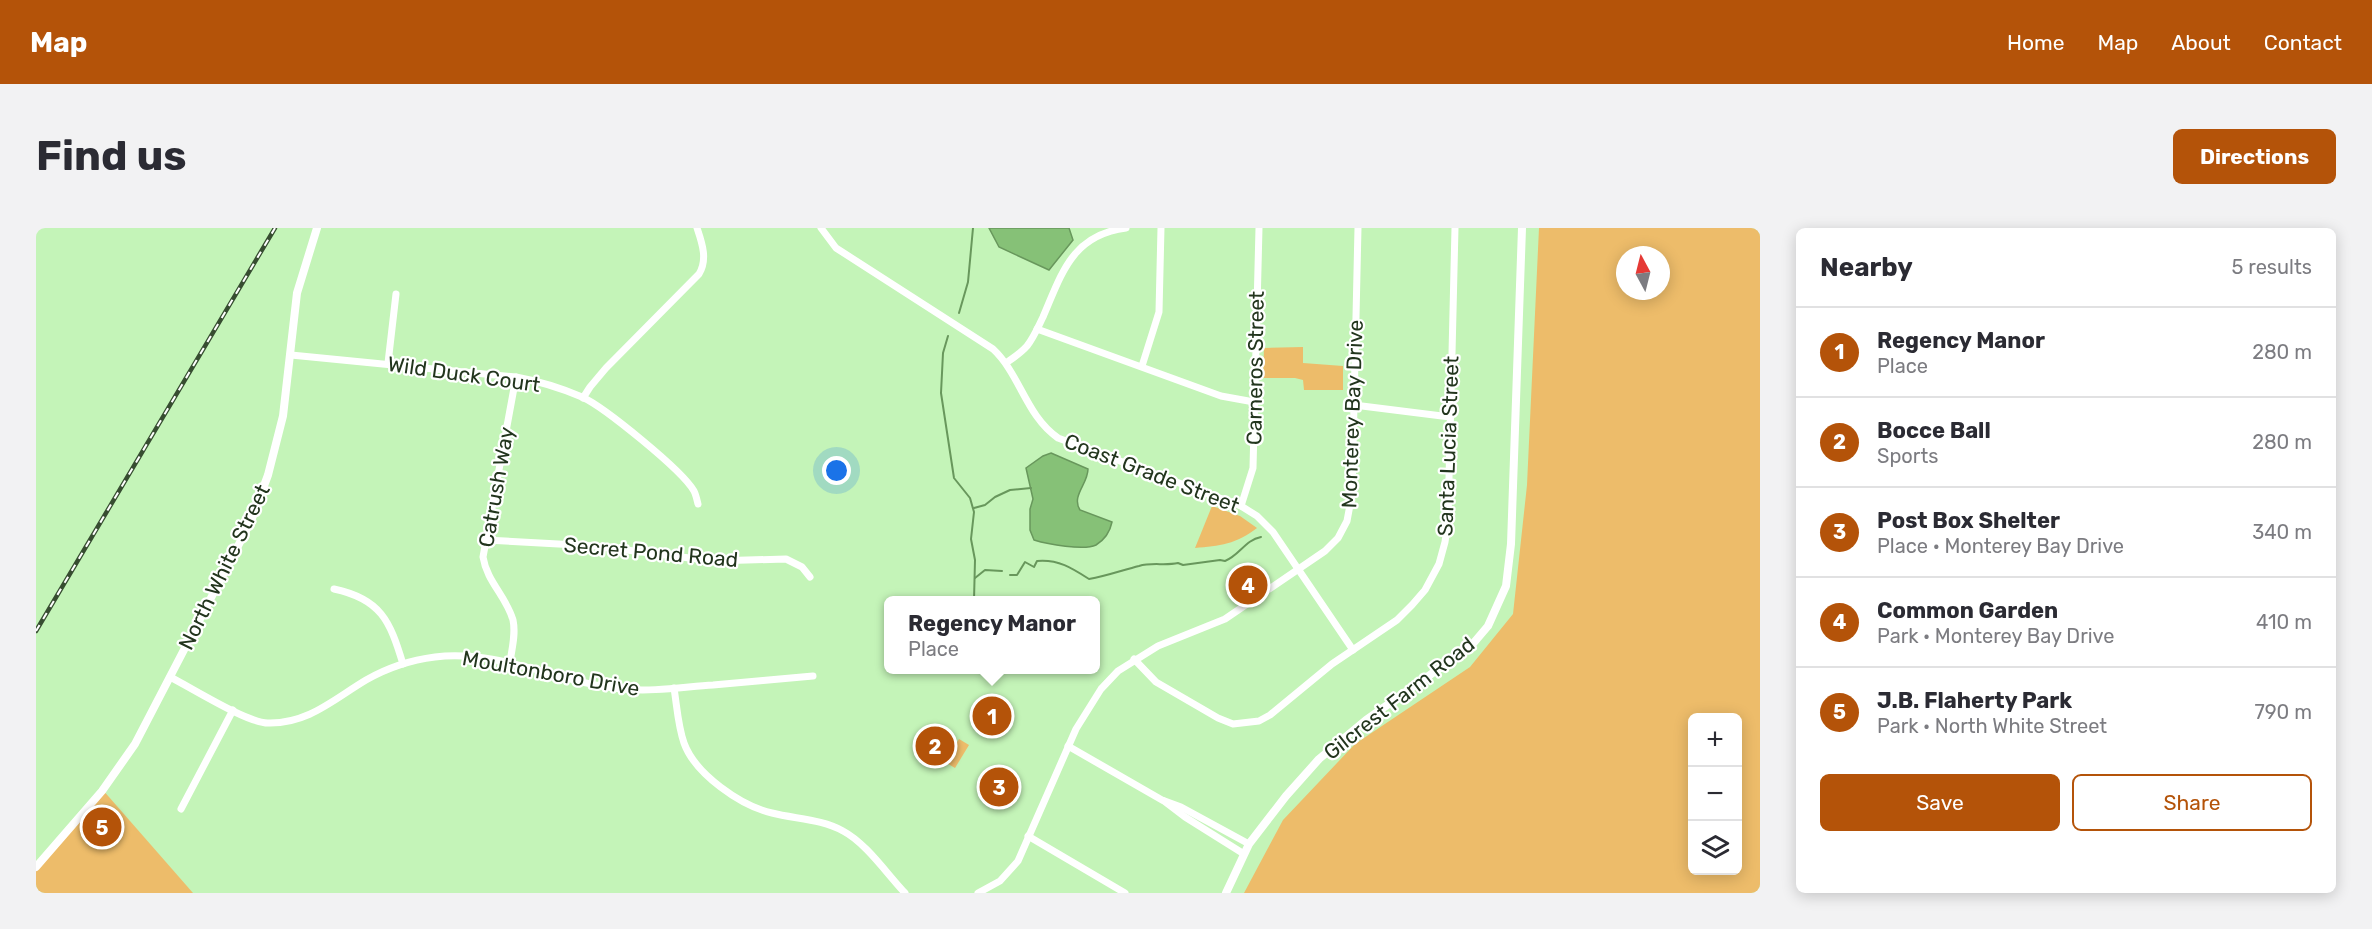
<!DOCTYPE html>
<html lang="en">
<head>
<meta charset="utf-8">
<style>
	body { margin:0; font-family:Rubik,sans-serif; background:#f2f2f3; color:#2b2b33 }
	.controls { position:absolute; right:18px; bottom:18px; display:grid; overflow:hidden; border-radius:9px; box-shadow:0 3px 15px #0003 }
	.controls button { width:54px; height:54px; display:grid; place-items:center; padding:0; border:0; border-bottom:2px solid #e1e1e2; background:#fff; color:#2b2b33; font:30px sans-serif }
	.compass { position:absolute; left:1580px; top:18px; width:54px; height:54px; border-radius:50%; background:#fff; box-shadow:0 3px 15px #0003; rotate:353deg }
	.you { position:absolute; left:801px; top:243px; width:21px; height:21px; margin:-15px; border:4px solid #fff; border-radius:50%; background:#1a73e8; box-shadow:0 0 0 9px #1a73e833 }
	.badge { display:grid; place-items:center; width:39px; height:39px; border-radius:50%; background:#b45309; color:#fff; font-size:20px; font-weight:700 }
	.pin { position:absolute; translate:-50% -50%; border:3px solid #fff; box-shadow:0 2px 6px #0006 }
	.popup { position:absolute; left:848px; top:368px; width:216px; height:78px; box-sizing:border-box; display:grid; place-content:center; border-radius:9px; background:#fff; filter:drop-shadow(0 2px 4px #0005); font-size:20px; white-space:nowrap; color:#7c7c81 }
	.popup b { font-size:22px; color:#2b2b33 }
	.popup::after { content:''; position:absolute; left:50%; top:100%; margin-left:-12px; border:12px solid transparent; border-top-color:#fff }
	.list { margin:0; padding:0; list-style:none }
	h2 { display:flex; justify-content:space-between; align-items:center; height:78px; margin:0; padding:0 24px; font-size:26px }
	h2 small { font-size:20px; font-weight:400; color:#7c7c81 }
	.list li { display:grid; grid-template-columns:39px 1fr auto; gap:18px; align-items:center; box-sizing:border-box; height:90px; padding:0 24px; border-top:2px solid #e1e1e2 }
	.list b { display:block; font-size:22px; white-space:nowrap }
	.list p { margin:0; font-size:20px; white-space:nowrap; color:#7c7c81 }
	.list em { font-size:20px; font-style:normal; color:#7c7c81 }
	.actions { display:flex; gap:12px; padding:18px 24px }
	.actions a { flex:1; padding:14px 0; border:2px solid #b45309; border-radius:9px; text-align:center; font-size:21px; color:#b45309 }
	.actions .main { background:#b45309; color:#fff }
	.icon { flex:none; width:33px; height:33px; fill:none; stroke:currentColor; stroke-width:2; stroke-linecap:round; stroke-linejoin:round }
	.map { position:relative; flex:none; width:1724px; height:665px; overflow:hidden; border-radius:9px }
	header { display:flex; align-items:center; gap:36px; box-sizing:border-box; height:84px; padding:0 30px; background:#b45309; color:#fff }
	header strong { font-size:28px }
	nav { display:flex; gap:33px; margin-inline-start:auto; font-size:21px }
	.intro { display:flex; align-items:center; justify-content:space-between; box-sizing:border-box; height:144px; padding:0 36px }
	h1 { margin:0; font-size:42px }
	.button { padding:15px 27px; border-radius:9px; background:#b45309; color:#fff; font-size:21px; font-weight:700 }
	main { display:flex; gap:36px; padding:0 36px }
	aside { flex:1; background:#fff; border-radius:9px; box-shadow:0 3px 15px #0003 }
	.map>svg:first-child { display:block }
</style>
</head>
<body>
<header>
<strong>Map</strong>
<nav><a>Home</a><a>Map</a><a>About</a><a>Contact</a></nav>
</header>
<div class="intro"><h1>Find us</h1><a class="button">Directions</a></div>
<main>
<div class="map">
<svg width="1724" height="665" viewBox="0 0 1724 665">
	<rect width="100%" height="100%" fill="#c4f4b8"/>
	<g fill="#edbc6a" fill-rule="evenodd">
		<path d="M1503,0h221v665h-516l39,-73 72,-76 115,-77 43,-53 14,-129zM1589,27h36v36h-36zM1656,490h46v152h-46z"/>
		<polygon points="1267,119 1267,135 1307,138 1307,162 1268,162 1267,152 1259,150 1227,150 1228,120"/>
		<path d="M1176,278l28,10 17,12c-20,16 -38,18 -62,20z"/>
		<polygon points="1218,346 1222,347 1226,354 1201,369 1197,364 1199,359"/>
		<polygon points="923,511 933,517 919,540 909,534"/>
		<polygon points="66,561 157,665 0,665 0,638"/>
	</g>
	<g fill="#86c177" stroke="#68975c" stroke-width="1.5">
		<polygon points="953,0 1033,0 1037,12 1013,42 963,19"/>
		<path d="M1015,225l37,16c0,15 -17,27 -8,41l32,12c-2,10 -8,18 -16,23 -12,6 -49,-1 -62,-5l-4,-10v-21l3,-10 -7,-31 17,-12z"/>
	</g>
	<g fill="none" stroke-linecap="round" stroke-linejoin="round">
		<g stroke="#68975c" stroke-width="2">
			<polyline points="923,85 932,54 937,0"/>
			<polyline points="912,108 907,125 905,165 918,250 934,270 938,284 935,311 939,332 938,372"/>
			<polyline points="938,280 949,277 959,269 974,262 995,260"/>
			<path d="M974,347h7l8,-13 9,5 3,-6c21,-2 35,7 52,18 18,-3 34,-9 50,-13 13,-4 26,0 39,-3l5,2 37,-5 5,1c15,-6 20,-21 36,-24"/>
			<polyline points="939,350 949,342 966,343"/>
		</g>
		<g stroke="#fff" stroke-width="7">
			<path d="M785,0l15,20 157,101c27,25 33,67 65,89l183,68 16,10 16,16 80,118"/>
			<polyline points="1001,101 1185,168 1218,174"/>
			<path d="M255,127l225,22c22,4 45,11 66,20 22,10 100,73 112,94 2,4 3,9 4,13"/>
			<polyline points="352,135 360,66"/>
			<path d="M970,135c7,-5 15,-10 21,-17 7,-9 11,-19 16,-29 19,-44 29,-82 83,-89"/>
			<polyline points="1106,138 1123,84 1125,0"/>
			<path d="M547,170l7,-11 16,-19 93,-94c9,-15 3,-31 -2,-46"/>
			<polyline points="1318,177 1414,189"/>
			<polyline points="1205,278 1217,240 1223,0"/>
			<polyline points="450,312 559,318 677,333 750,331 766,339 774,349"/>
			<path d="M298,361c47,10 56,32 69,75"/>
			<polyline points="1098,431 1120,454 1182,490 1197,496 1223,493 1234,487 1296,436 1361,392 1376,377 1389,362 1403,336 1409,314 1412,293 1419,0"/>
			<path d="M474,434c2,-14 6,-28 3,-42 -7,-24 -26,-38 -30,-63l33,-180"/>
			<path d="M134,449c22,11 77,46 98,46 40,1 66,-24 98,-43 21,-12 45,-20 69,-23 65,-8 124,26 187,32 31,3 61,-2 91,-4 33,-3 67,-6 100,-9"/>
			<path d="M638,460c3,19 4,38 10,55 11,31 57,63 88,70 23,6 50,6 71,18 23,12 44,43 62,62"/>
			<polyline points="1032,518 1126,572 1145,579 1213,616"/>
			<polyline points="1128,573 1149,589 1208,626"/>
			<polyline points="145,581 197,482"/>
			<polyline points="992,608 1089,665"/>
			<polyline points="942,665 964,653 982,633 1040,501 1065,461 1082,443 1122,418 1189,391 1289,323 1302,310 1311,293 1316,266 1322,0"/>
		</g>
		<g stroke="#fff" stroke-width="8">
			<polyline points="0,639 66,563 99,516 215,293 232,247 247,188 261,65 281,0"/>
			<polyline points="1190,665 1213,616 1250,568 1283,531 1330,492 1435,418 1452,398 1470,358 1475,316 1486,0"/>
		</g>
		<g stroke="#374d31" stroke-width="4.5">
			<polyline id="rail" points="0,403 239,0"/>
		</g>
		<use href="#rail" stroke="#fff" stroke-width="2" stroke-dasharray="7" stroke-linecap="butt"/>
	</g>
	<g text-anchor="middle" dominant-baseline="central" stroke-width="4.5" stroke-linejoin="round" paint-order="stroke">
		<g font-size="21" fill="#22351d" stroke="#fff">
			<text transform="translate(1219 140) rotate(-89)">Carneros Street</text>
			<text transform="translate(428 146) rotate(8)">Wild Duck Court</text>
			<text transform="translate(1316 186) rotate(-88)">Monterey Bay Drive</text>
			<text transform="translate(1412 218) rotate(-88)">Santa Lucia Street</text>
			<text transform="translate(1116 245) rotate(21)">Coast Grade Street</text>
			<text transform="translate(460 259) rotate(-80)">Catrush Way</text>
			<text transform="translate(615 324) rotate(5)">Secret Pond Road</text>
			<text transform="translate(188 339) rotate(-64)">North White Street</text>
			<text transform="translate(515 445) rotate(10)">Moultonboro Drive</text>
			<text transform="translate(1363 470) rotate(-38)">Gilcrest Farm Road</text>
		</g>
	</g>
</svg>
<div class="controls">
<button>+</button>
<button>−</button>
<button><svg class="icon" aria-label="layers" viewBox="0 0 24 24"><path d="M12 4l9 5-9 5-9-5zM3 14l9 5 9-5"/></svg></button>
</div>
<svg class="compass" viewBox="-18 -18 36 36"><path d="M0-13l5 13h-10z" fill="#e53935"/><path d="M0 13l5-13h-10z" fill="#7c7c81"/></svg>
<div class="you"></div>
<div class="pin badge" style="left:956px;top:488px">1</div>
<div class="popup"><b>Regency Manor</b>Place</div>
<div class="pin badge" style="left:899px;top:518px">2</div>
<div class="pin badge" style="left:963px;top:559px">3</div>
<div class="pin badge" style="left:1212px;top:357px">4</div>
<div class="pin badge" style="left:66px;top:599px">5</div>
</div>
<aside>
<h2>Nearby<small>5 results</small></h2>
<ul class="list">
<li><span class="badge">1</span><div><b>Regency Manor</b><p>Place</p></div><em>280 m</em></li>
<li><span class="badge">2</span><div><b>Bocce Ball</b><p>Sports</p></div><em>280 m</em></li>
<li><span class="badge">3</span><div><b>Post Box Shelter</b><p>Place · Monterey Bay Drive</p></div><em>340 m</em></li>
<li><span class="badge">4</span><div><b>Common Garden</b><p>Park · Monterey Bay Drive</p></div><em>410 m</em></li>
<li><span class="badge">5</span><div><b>J.B. Flaherty Park</b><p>Park · North White Street</p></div><em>790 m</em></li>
</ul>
<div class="actions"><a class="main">Save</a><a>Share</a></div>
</aside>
</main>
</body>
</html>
